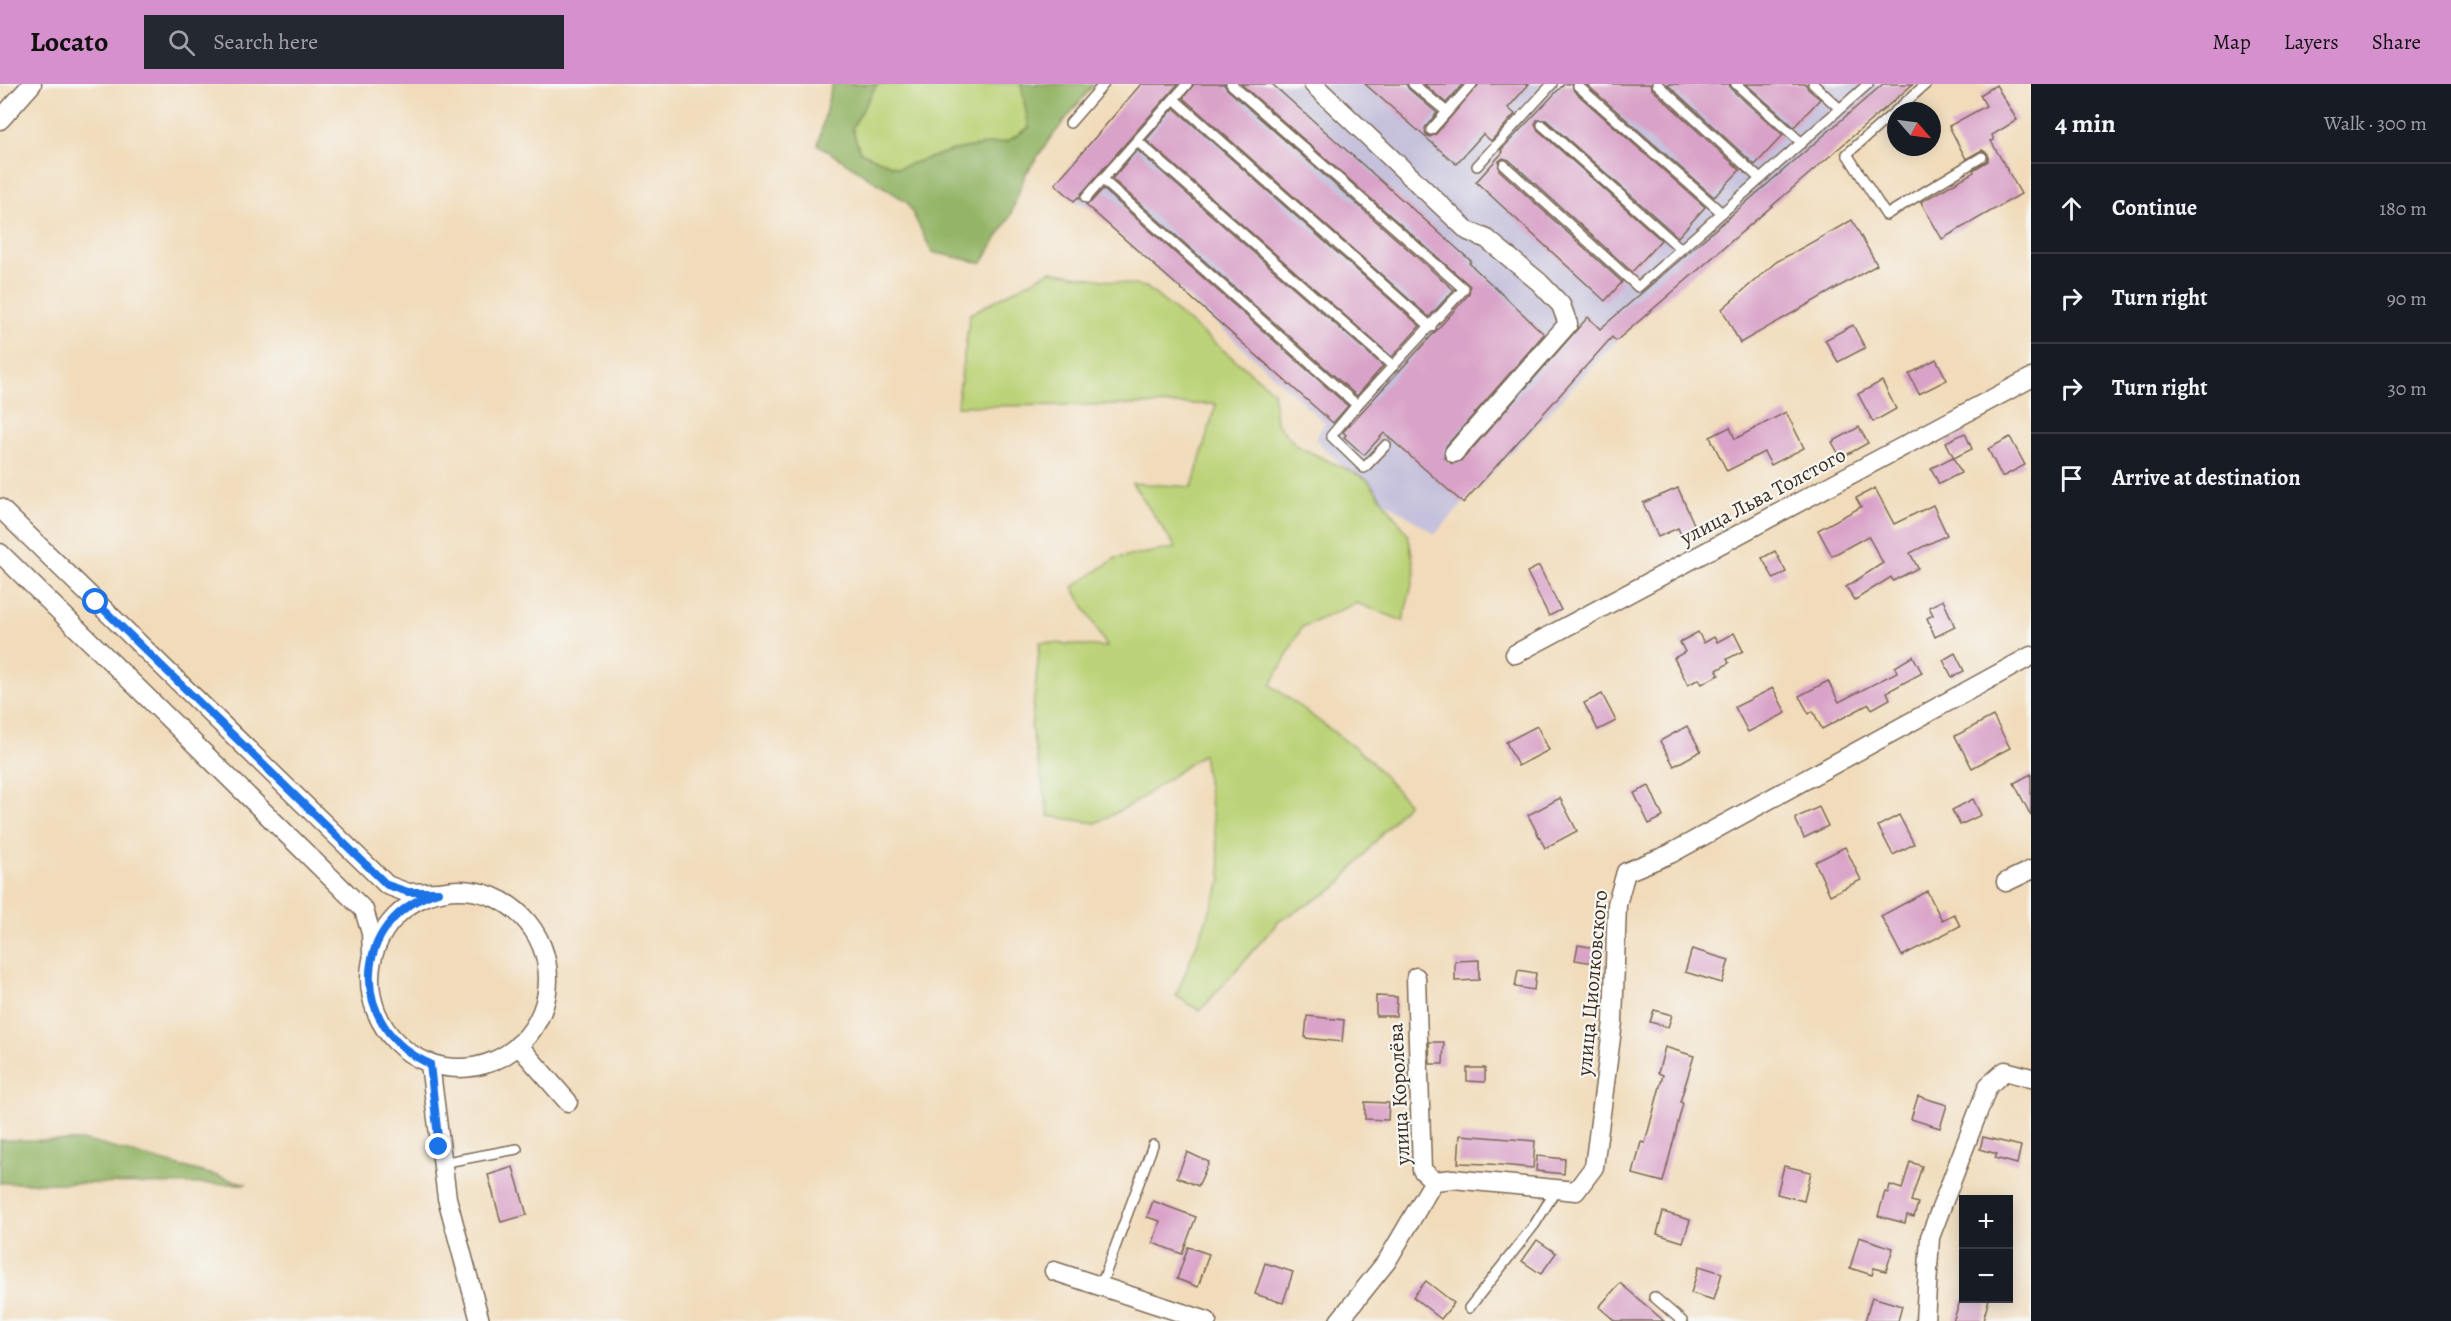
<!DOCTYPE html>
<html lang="en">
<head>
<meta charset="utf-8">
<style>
	body { margin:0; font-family:Alegreya,serif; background:#242831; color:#f1f3f6 }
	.controls { position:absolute; right:18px; bottom:18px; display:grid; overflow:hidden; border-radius:0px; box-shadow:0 3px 15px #0003 }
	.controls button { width:54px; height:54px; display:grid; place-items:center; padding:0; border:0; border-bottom:2px solid #363941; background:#171b24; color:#f1f3f6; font:30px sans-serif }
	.compass { position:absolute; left:1887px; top:18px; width:54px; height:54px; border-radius:50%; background:#171b24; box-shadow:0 3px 15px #0003; rotate:118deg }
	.stop { position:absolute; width:18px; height:18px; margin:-14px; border:4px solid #1a73e8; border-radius:50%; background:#fff }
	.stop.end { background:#1a73e8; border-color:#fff; box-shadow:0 2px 6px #0008 }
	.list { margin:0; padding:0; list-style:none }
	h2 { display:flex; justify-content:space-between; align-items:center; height:78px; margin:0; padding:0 24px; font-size:26px }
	h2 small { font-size:20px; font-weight:400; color:#9ea1a6 }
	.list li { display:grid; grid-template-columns:39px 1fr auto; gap:18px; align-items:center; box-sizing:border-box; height:90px; padding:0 24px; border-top:2px solid #363941 }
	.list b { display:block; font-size:22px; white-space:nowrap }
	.list em { font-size:20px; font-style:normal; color:#9ea1a6 }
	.icon { flex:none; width:33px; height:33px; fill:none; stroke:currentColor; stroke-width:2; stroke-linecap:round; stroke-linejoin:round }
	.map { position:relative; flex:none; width:2031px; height:1237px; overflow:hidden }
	header { display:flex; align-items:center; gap:36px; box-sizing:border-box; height:84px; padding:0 30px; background:#d690ce; color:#111 }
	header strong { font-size:28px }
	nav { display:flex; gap:33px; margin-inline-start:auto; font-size:21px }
	.search { width:420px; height:54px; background:#242831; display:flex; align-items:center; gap:15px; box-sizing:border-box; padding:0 21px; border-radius:0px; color:#9ea1a6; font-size:22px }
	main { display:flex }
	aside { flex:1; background:#171b24 }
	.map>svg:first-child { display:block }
</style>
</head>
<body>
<header>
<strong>Locato</strong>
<div class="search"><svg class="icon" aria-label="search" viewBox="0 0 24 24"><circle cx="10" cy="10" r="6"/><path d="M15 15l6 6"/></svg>Search here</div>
<nav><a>Map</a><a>Layers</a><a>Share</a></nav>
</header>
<main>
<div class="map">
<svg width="2031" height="1237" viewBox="0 0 2031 1237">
	<rect width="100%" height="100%" fill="#f6f6f2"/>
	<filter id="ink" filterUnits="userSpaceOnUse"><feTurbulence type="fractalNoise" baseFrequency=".0167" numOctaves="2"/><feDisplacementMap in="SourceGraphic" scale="12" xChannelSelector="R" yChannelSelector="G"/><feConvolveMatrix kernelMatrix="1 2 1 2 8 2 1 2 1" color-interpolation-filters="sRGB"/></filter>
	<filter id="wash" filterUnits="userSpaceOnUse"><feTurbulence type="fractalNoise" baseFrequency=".008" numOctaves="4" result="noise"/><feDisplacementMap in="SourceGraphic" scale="24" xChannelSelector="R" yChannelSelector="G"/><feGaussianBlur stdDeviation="1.35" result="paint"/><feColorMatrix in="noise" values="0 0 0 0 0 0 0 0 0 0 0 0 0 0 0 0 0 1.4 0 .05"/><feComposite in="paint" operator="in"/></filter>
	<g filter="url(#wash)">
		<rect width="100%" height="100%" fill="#f1dbba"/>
		<polygon fill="#c5c0db" points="1141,0 1912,0 1616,257 1435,450 1366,405 1315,355 1325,339 1088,122 1074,117 1055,100"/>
		<g fill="#bbd378" stroke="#7b7e4b" stroke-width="1.5">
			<polygon points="877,0 1021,0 1029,43 1008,57 954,66 898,84 860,68 852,44"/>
			<polygon points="1050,187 1146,203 1273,307 1276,339 1297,362 1367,395 1408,450 1415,488 1403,537 1357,519 1302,543 1271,601 1367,673 1408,719 1336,804 1279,837 1200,927 1176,912 1222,796 1203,670 1133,720 1096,739 1049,732 1031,644 1040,558 1107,563 1073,503 1116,474 1176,464 1132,399 1192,403 1216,320 957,322 970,230"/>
		</g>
		<g fill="#94b568" stroke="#687043" stroke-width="1.5">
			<polygon points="832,0 877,0 852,44 860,68 898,84 954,66 1008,57 1029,44 1021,0 1094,0 1049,56 1025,91 1010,133 982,179 932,168 907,118 818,61"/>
			<polygon points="0,1056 87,1057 247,1100 0,1099"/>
		</g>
		<g id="blocks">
			<g fill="#d9a2c8">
				<polygon points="1141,0 1178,0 1081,110 1079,115 1078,113 1074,117 1055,100"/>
				<polygon points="1194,0 1224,0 1227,5 1454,206 1429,233 1183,14"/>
				<polygon points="1241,0 1272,0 1471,177 1469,179 1544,250 1446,362 1444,373 1452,380 1462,376 1588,233 1600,245 1883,0 1913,0 1616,257 1612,253 1463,419 1384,349 1364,371 1344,353 1346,351 1343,348 1436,247 1469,210 1470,202"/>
				<polygon points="1365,0 1406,0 1409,5 1437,29 1425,44 1426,51 1430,53 1436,50 1479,0 1529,0 1508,24 1515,30 1491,57 1483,50 1456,80"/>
				<polygon points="1424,0 1463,0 1446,19"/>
				<polygon points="1564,0 1572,0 1574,7 1705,123 1678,153 1546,36 1537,36 1535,40 1538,46 1661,156 1632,188 1509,76 1503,74 1499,77 1499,86 1622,198 1605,217 1476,98 1503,68 1501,66"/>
				<polygon points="1586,0 1650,0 1652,5 1740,86 1714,113"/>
				<polygon points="1667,0 1729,0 1731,5 1783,51 1755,81"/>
				<polygon points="1746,0 1806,0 1808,5 1820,15 1794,43"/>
				<polygon points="1996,1 2017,36 1992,51 1994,56 1991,57 2021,110 1942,155 1921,118 1974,88 1973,86 1988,77 1988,70 1982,66 1966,75 1949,42 1986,22 1980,11"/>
				<polygon points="1174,24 1420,242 1392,273 1146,56"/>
				<polygon points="1137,66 1383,282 1357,312 1112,95"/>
				<polygon points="1103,105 1348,322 1333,339 1086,121 1091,118"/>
				<polygon points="1852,136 1877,181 1740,259 1722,225 1776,178"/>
				<polygon points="1853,241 1865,264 1838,278 1825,256"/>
				<polygon points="1936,275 1947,296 1919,310 1909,290"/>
				<polygon points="1882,297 1896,325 1873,338 1858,310"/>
				<polygon points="1786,328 1804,364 1771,381 1764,368 1727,387 1710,353 1730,343 1735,355"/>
				<polygon points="1859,343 1868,359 1841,374 1832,358"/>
				<polygon points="1965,349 1972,365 1954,374 1946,358"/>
				<polygon points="2010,353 2025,381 2002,393 1988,365"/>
				<polygon points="1953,373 1961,389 1939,400 1931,384"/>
				<polygon points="1678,404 1697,447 1682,453 1678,444 1658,453 1643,419"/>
				<polygon points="1875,404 1894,440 1933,421 1947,451 1910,469 1918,484 1893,497 1891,493 1855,516 1846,503 1883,479 1868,452 1832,472 1818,446 1861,423 1856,414"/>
				<polygon points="1775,467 1786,488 1774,495 1762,474"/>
				<polygon points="1539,482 1561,526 1549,532 1527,488"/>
				<polygon points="1943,516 1955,543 1935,553 1927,534 1933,531 1929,523"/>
				<polygon points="1698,548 1704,559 1714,553 1717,558 1734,549 1743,567 1727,575 1729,579 1717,586 1719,591 1702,600 1699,595 1688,601 1674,574 1685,568 1680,558"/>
				<polygon points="1955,569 1964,587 1952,593 1943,576"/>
				<polygon points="1913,572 1922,589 1887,608 1890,615 1872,625 1869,620 1822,645 1813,627 1809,630 1799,612 1828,597 1839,618 1897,588 1895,583"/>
				<polygon points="1773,604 1786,629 1748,648 1735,623"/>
				<polygon points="1602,610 1616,637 1598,646 1584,619"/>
				<polygon points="1993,632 2010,664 1972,684 1955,652"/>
				<polygon points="1537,642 1549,666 1518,682 1506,658"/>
				<polygon points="1687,642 1701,667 1674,682 1660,657"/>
				<polygon points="2031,690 2031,732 2014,699"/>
				<polygon points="1649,702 1663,733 1649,740 1634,709"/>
				<polygon points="1560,714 1577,747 1545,764 1528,731"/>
				<polygon points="1973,715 1981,731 1960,741 1952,726"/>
				<polygon points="1819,723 1828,742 1804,754 1795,734"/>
				<polygon points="1899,731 1914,760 1893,771 1878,742"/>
				<polygon points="1845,763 1861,796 1830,811 1815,778"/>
				<polygon points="1927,807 1942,836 1954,830 1960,842 1902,872 1881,832"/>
				<polygon points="1578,861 1602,865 1599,880 1575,876"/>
				<polygon points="1692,865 1729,876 1722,899 1685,888"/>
				<polygon points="1479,876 1479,896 1455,897 1455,877"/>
				<polygon points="1518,886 1536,889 1534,906 1515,903"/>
				<polygon points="1376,912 1397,913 1396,932 1376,932"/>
				<polygon points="1654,926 1672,931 1668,943 1650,938"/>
				<polygon points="1307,932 1344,936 1342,958 1305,954"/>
				<polygon points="1429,958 1444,958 1443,980 1430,980"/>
				<polygon points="1665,963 1694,972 1680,1018 1683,1019 1663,1098 1633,1090 1641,1058 1645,1059 1663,991 1658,989"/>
				<polygon points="1467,984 1485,984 1485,998 1467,997"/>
				<polygon points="1918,1012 1947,1021 1940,1044 1911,1035"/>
				<polygon points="1365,1018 1389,1019 1388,1036 1365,1035"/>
				<polygon points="1460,1051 1535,1057 1533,1084 1489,1080 1458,1079"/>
				<polygon points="1983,1053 2021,1062 2017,1080 1995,1074 1997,1070 1980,1065"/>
				<polygon points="1187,1068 1209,1078 1198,1102 1177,1093"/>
				<polygon points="1537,1072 1565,1075 1564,1090 1536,1087"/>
				<polygon points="1910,1078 1922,1082 1911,1117 1918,1119 1914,1133 1907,1131 1905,1139 1878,1132 1885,1108 1888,1109 1890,1101 1902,1105"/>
				<polygon points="1784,1082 1811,1088 1804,1117 1777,1110"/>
				<polygon points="513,1083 527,1131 501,1138 488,1091"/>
				<polygon points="1153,1117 1196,1133 1182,1170 1153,1159 1160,1137 1147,1133"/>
				<polygon points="1663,1128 1690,1136 1683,1158 1657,1150"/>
				<polygon points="1859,1153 1893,1164 1886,1187 1874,1184 1872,1191 1850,1184"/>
				<polygon points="1537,1156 1556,1169 1541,1190 1522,1177"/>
				<polygon points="1188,1163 1209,1170 1198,1203 1177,1195"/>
				<polygon points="1265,1179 1293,1188 1283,1219 1255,1210"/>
				<polygon points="1699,1182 1722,1189 1714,1216 1691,1209"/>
				<polygon points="1426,1197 1454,1219 1441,1235 1413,1213"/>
				<polygon points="1620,1199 1664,1237 1615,1237 1599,1223"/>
				<polygon points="1872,1213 1902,1222 1898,1237 1865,1237"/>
				<polygon points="1961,1215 1989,1215 1983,1237 1953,1237"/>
			</g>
		</g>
	</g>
	<g filter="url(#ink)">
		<use href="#blocks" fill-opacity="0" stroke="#7b6855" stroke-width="1.5"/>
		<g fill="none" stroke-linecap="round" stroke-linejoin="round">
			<g stroke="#7b6855" stroke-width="12">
				<g id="lane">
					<polyline points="1231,0 1464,205 1357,321 1331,352 1364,384 1386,361"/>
					<polyline points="1413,0 1447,28"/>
					<polyline points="1657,0 1760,95"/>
					<polyline points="1736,0 1802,59"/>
					<polyline points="1813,0 1839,24"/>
					<polyline points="1926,0 1847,70 1886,131 1982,73"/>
					<polyline points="1578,2 1722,129"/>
					<polyline points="1174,15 1431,243"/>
					<polyline points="1070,39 1104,0"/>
					<polyline points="1542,41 1681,165"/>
					<polyline points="1431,46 1472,0"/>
					<polyline points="1137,57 1393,282"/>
					<polyline points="1504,81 1638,203 1868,0"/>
					<polyline points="1477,82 1552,0"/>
					<polyline points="1103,96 1357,321"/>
					<polyline points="1086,114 1187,0"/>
					<polyline points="441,1079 517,1065"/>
					<polyline points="1100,1204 1153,1061"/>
					<polyline points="1654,1213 1682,1237"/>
					<polyline points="1469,1224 1535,1140 1556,1106"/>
				</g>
			</g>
			<g stroke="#7b6855" stroke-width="21">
				<g id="street">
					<polyline points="1313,0 1468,147 1487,155 1539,198 1561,221 1568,240 1454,369"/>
					<polyline points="0,36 32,0"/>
					<polyline points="0,424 387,801 408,809 438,808"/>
					<polyline points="0,469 364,826 371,849 372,869"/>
					<polyline points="1515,570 2031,294"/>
					<polyline points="2006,798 2031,786"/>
					<circle cx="459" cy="895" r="89"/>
					<polyline points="518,961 568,1018"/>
					<polyline points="430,980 447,1114 480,1237"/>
					<polyline points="1434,1097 1453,1095 1576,1107 1594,1083 1613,938 1617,820 1626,788 1670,770 2031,572"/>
					<polyline points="1054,1187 1207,1237"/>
					<polyline points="1339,1237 1387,1177 1434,1097 1422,1086 1416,893"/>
					<polyline points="1925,1237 1930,1153 1988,1002 2005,987 2031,994"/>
				</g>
			</g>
			<use href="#lane" stroke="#fff" stroke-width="9"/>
			<use href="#street" stroke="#fff" stroke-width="18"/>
		</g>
	</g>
	<g fill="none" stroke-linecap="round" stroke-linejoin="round" filter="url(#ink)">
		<path stroke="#1a73e8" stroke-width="8" d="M96,518l291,283 21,7h30c-88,27 -91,135 -8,172l9,83"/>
	</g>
	<g text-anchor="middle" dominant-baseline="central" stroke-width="4.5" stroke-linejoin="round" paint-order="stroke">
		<g font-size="21" fill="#3b2a1e" stroke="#f6f6f2">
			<text transform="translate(1763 412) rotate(-28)">улица Льва Толстого</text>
			<text transform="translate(1592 899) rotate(-85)">улица Циолковского</text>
			<text transform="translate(1399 1010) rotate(-93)">улица Королёва</text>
		</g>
	</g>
</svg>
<div class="controls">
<button>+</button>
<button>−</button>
</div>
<svg class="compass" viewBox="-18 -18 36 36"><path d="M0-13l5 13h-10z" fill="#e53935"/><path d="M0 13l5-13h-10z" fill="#9ea1a6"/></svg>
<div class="stop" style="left:96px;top:518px"></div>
<div class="stop end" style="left:439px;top:1063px"></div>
</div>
<aside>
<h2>4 min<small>Walk · 300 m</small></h2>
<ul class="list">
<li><svg class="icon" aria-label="ahead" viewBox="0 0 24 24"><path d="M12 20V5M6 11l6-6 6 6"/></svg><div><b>Continue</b></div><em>180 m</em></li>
<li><svg class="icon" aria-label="right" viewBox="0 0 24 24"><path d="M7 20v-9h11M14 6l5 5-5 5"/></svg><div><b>Turn right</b></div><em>90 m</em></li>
<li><svg class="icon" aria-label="right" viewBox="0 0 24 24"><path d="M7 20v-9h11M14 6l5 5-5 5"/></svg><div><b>Turn right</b></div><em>30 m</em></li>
<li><svg class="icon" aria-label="arrive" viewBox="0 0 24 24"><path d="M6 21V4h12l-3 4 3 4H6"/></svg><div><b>Arrive at destination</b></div></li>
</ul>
</aside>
</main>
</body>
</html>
